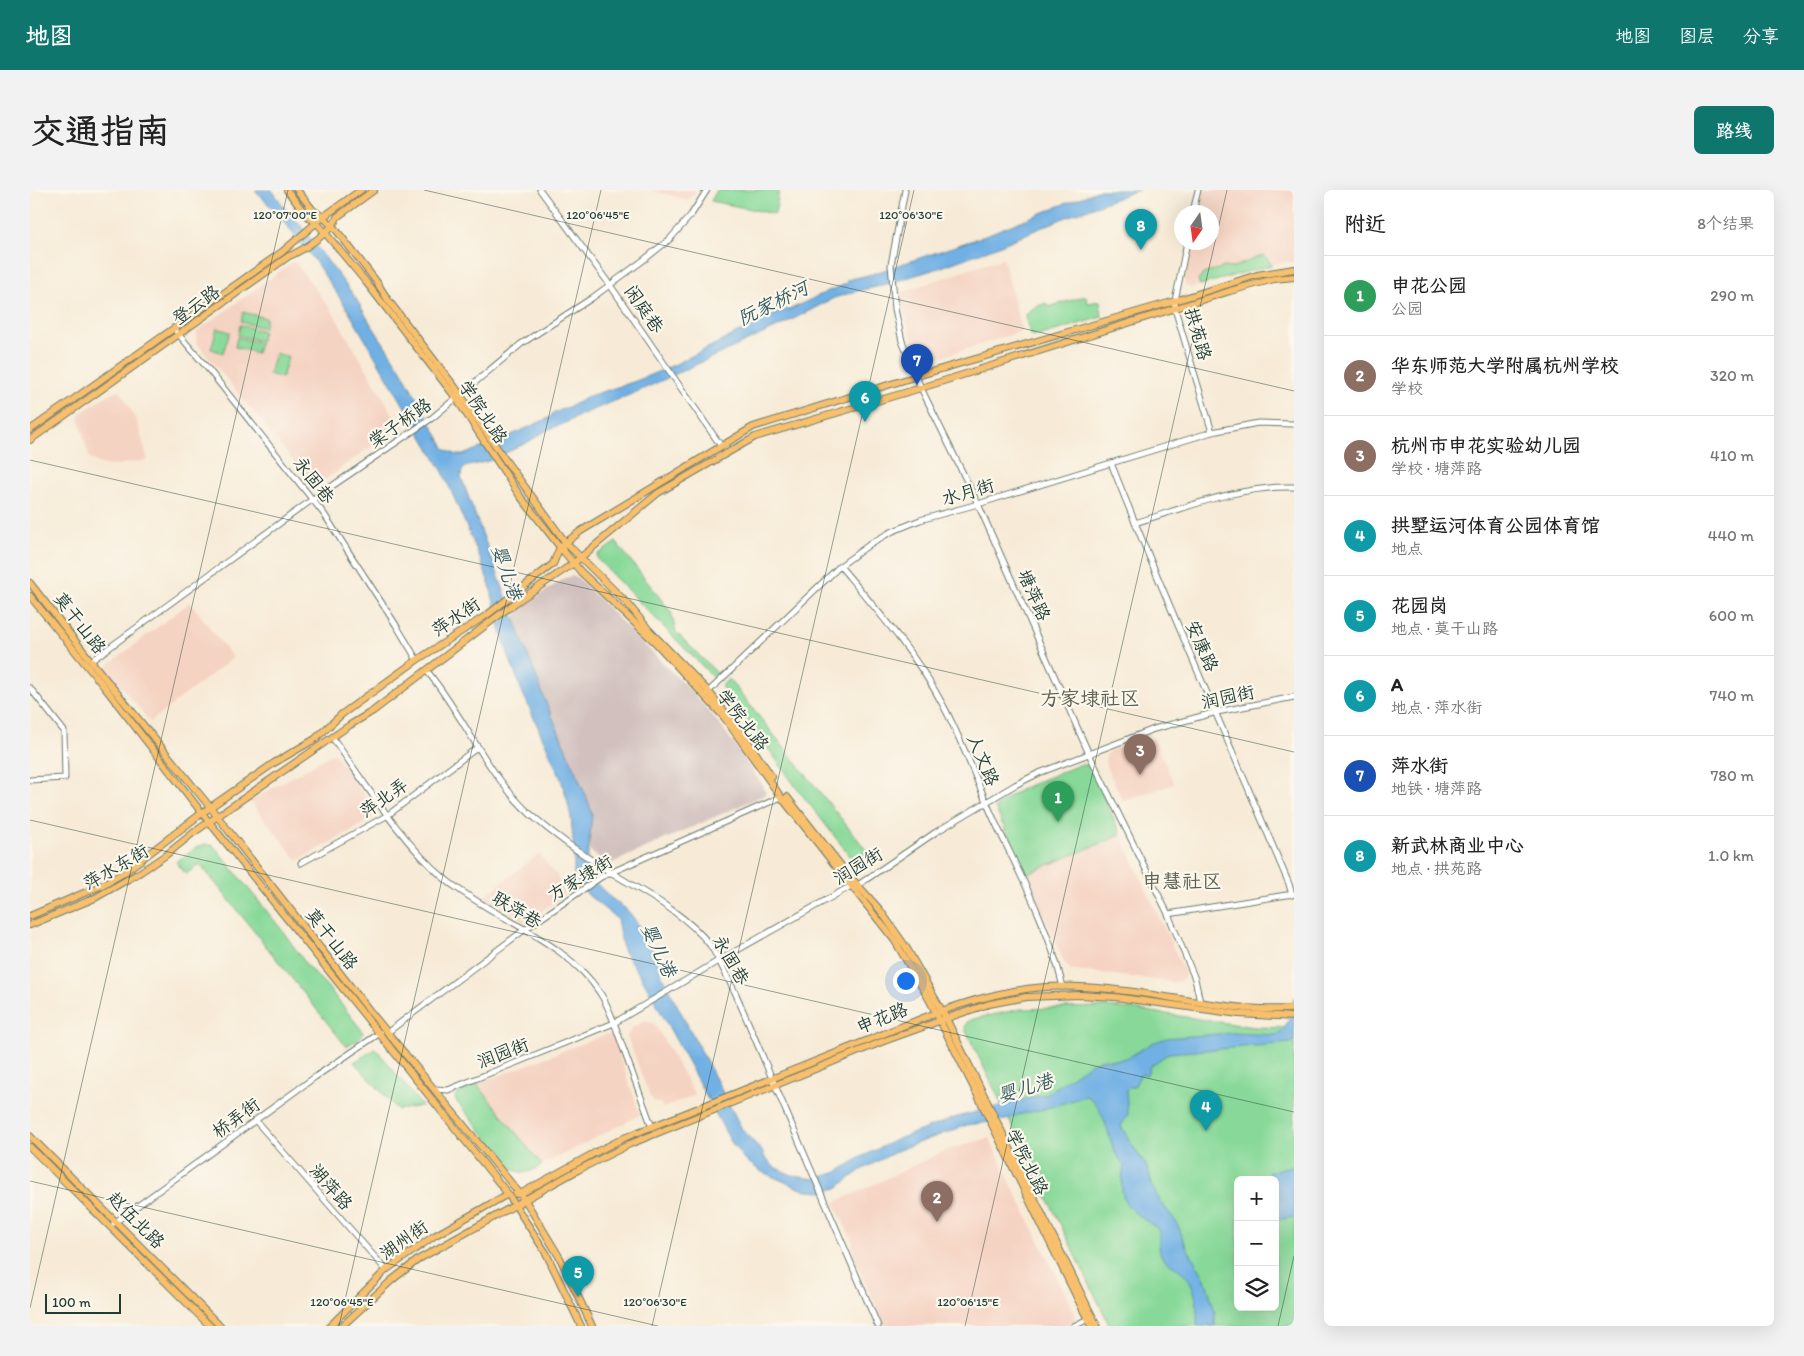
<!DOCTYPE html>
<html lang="zh">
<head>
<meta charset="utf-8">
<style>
	body { margin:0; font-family:Itim,"LXGW WenKai TC",sans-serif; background:#f2f2f2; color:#222 }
	.controls { position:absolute; right:15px; bottom:15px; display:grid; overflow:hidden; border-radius:8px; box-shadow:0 5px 20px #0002 }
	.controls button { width:45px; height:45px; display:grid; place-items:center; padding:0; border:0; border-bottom:1px solid #e0e0e0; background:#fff; color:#222; font:25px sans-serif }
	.compass { position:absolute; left:1144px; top:15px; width:45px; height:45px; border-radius:50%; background:#fff; box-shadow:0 5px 20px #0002; rotate:193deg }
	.scale { position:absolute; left:15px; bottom:12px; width:76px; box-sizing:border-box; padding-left:5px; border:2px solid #1f3d34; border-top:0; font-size:14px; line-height:18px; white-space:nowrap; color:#1f3d34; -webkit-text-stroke:4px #fbf7ec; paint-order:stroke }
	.you { position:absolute; left:875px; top:790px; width:18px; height:18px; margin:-12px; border:4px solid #fff; border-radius:50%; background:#1a73e8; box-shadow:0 0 0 8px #1a73e833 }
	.badge { display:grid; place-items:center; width:32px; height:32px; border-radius:50%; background:#0f766e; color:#fff; font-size:16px; font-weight:700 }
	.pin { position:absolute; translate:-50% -41px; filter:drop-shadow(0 1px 2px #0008) }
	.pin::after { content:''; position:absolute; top:26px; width:18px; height:15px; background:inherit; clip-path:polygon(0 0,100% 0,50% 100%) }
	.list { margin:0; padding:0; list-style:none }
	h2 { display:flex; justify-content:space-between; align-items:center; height:65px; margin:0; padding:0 20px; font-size:21px }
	h2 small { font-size:16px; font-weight:400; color:#767676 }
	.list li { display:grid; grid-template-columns:32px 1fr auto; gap:15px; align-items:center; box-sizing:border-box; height:80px; padding:0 20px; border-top:1px solid #e0e0e0 }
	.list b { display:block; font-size:19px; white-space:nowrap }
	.list p { margin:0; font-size:16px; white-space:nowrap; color:#767676 }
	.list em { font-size:16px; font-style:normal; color:#767676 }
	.icon { flex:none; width:28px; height:28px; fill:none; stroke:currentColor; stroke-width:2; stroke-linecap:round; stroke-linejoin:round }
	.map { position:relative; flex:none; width:1264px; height:1136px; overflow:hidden; border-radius:8px }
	header { display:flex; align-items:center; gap:30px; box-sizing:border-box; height:70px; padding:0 25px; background:#0f766e; color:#fff }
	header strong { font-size:24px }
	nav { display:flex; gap:28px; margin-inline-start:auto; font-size:18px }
	.intro { display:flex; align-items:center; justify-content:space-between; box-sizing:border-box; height:120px; padding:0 30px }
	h1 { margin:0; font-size:35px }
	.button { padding:12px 22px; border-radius:8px; background:#0f766e; color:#fff; font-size:18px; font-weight:700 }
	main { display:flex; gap:30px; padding:0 30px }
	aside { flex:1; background:#fff; border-radius:8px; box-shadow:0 5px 20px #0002 }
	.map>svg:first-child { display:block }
</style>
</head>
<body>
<header>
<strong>地图</strong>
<nav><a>地图</a><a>图层</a><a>分享</a></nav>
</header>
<div class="intro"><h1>交通指南</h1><a class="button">路线</a></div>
<main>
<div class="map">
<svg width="1264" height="1136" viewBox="0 0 1264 1136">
	<rect width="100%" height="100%" fill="#fbf7ec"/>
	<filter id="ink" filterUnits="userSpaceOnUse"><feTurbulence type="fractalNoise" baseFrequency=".02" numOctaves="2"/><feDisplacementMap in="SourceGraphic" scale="10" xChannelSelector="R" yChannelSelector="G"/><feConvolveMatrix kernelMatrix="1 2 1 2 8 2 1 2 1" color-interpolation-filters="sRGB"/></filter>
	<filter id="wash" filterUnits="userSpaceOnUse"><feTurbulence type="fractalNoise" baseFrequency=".0096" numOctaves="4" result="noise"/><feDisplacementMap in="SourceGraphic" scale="20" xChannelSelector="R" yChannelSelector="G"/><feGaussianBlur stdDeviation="1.12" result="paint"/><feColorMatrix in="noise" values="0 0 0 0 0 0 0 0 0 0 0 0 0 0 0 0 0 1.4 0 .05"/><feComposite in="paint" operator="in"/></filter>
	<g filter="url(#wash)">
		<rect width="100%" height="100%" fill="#f7ebd7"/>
		<g fill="#f5d3c2">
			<polygon points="622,0 666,0 658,10"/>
			<polygon points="1173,0 1264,0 1264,72 1253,72 1161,98 1155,95 1154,88 1162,53 1182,52 1182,22 1168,22"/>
			<polygon points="973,68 992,141 889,174 869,103"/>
			<polygon points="264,71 302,121 370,236 290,293 283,293 279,290 166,152 166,142"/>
			<polygon points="89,199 107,231 118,270 79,276 68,273 59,267 49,228 49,224 71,209"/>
			<polygon points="160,412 203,468 120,532 76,477"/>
			<polygon points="1124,548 1144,594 1093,611 1076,576 1075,570 1077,564 1081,560"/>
			<polygon points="304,563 343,617 343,625 335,633 268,671 220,611"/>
			<polygon points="1091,645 1155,783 1154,788 1150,791 1143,792 1041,780 1034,772 996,684"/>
			<polygon points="509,664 525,684 526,684 535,704 496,733 450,710"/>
			<polygon points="615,831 624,833 665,905 633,918 630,913 626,913 620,907 597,846 602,838"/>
			<polygon points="577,844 583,846 610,925 512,975 447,894"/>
			<polygon points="959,948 1044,1122 1045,1128 1044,1133 1038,1136 855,1136 824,1068 823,1052 804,1013 917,960"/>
		</g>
		<polygon fill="#d1c0bd" points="543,386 548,388 665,505 695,541 733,596 736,602 734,605 582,673 576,673 554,657 482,434 489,419 535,388"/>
		<g fill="#88d999" stroke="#548b66" fill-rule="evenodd">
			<polygon points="687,0 749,0 745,24 681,11"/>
			<polygon points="1234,65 1242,75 1170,95 1168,91 1173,84 1194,77 1201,78"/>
			<path d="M1056,106l2,7 12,-2 2,16 -64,19 -7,-1c-9,-24 -7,-23 15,-32l2,4z"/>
			<polygon points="213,122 236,128 234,138 211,132"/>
			<polygon points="210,135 233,141 231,151 208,145"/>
			<polygon points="187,138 200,142 193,163 181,159"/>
			<polygon points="207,147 230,153 227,163 205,157"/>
			<polygon points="245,163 258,167 252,188 239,184"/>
			<polygon points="586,352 641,422 646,442 688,484 684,488 568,370 567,365"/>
			<polygon points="699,489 846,672 831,674 824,671 766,597 730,547 691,496"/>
			<path d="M1049,575h7l5,3 30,67 -95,39 -31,-66c23,-22 56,-31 84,-43z"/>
			<polygon points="176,654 184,656 252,740 278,777 296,795 331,839 333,843 329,849 316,856 170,674 156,684 146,672 165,658"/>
			<path d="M1073,817l29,2 121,18 41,1v298h-184l-144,-295 -1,-5 3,-5 9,-3 44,-9zM1208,990h37v127h-37z"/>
			<polygon points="345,859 347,860 392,916 368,920 324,872"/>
			<path d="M447,894l65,81c-10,6 -16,10 -28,5l-57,-68 -2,-5 2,-3z"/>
		</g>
		<g fill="#71b0e4" stroke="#48768c">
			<path d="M225,0h17l14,20 12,12 57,75 14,24 31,47 45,81 12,6h6l42,-17 46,-21 1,-3 27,-12 7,-5 50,-16 38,-16 101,-51 11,-5 3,1 37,-18 20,-8 1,-4 25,-6 101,-34 127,-50h38l-79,30 -63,27 -60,22 -60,18 -19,4 -23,7 -52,27 -143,66 -56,23 -22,11 -12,4 -21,13 -36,18 -27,7 -3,4 -1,6 84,223 44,103 3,11 -5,51 1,10 23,23 15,11 7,8 14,22 9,17 7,22 79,151 20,22 3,7 9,9 18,8 23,4 22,-7 24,-15 37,-18 59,-22 89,-23 44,-30 13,-5 15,1 11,-3 23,-14 15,-5 64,-5 43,2 7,-2 7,-11 6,-25v43l-3,3 -122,10 -19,13 -3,9 -6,-1 -7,13h-5l-3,4 2,23 -7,12 14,24 10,13 5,12 1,10 9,16 17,22 7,19 21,37 10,32v15h-18c1,-18 0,-43 -16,-55 -6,-5 -14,-7 -19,-14 -4,-7 -3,-20 -3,-27 -5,-5 -12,-8 -17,-12 -23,-15 -22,-28 -18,-53 -3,-4 -7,-8 -9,-13 -8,-17 -11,-48 -29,-56l-42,13 -27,6 -11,5 -39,5 -68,25 -38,20 -24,18 -14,4 -17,-1 -44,-19 -17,-12 -14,-18 -86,-159 -22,-33 -6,-31 -29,-24 -14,-18v-25l-3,-35 -4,-18 -6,-20 -40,-90 -12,-32 -8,-25 -11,-46 -10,-28 -37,-86 -97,-165 -34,-50 -30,-38z"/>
			<polygon points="1264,975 1264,1027 1252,1029 1245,1028 1245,990 1239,990 1239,982"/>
		</g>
	</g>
	<g filter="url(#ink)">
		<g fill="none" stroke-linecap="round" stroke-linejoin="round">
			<g stroke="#6b7a6d" stroke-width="7">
				<g id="minor">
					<polyline points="510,0 580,95 691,256"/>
					<polyline points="875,0 861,75 865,119 872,151 891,198 948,314 1059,564 1138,724 1165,789 1170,812"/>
					<polyline points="1163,22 1168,0"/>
					<polyline points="1157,52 1145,111 1145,119 1182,242"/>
					<polyline points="144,139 179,180 294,324 366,435 387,470"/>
					<path d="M1081,273c56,142 119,281 178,421l3,11"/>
					<path d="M1105,333c50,-15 106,-38 159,-36"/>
					<path d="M810,376c37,44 76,88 103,139 21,39 35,81 54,121 25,52 53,105 66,161"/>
					<polyline points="61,471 283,309 402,228 491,154 562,108 615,69 640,49 661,25 677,0"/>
					<path d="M397,481c37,45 59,102 102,142 25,22 55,43 83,60 33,20 74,41 98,72 9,13 17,33 25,47l143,334"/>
					<polyline points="0,498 34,541 35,588 0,590"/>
					<polyline points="677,503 810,376 843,352 861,342 890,330 948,314 1182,242 1228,233 1264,234"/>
					<path d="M302,547c33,46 70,106 113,142 47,39 122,62 155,114 10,15 16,35 22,52 10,27 20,55 30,82"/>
					<polyline points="271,673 358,625 448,557"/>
					<polyline points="1138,724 1263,704"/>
					<polyline points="358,842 494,740 571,687 751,607"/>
					<polyline points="405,899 418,900 584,833 688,771 821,696 828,695 906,642 985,595 1009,583 1124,539 1187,522 1264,507"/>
					<polyline points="226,931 356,1080"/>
					<polyline points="84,1033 285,887 350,843"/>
					<polyline points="1044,1136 1058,1129"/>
				</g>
			</g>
			<g stroke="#6b7a6d" stroke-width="8">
				<g id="major">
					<polyline points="257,0 276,25 287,33 336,92 426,208 490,306 530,357 551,382 624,451 694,527 751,607 865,751 900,811 947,904 1061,1136"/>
					<polyline points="267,0 283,20 293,27 307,41 346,91 358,110 425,197 476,271 536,353 598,414 619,440 679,502 715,547 742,587"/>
					<polyline points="0,240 252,62 293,27 331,0"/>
					<path d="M0,250l259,-184c13,-5 44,-25 48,-39l37,-27"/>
					<polyline points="0,393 61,471 180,617 339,820 495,1010 530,1068 562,1136"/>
					<polyline points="0,406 76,499 172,623 478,1004 516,1063 551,1136"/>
					<polyline points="757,607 816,682 850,720 876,757 916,828 1067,1136"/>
					<polyline points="0,726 68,697 92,684 172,623 244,573 285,549 312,524 387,470 457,425 523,374 530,357 551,341 723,237 887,186 1145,111 1227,85 1264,79"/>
					<polyline points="0,735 65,708 109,683 136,665 163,643 320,535 343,521 485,413 544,373 628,303 725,247 891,198 1200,101 1244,89 1264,87"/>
					<polyline points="0,946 190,1136"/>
					<polyline points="0,957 180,1136"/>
					<path d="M486,1004h4l80,-44 26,-13c75,-30 150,-60 225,-90 63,-25 126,-55 194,-60 85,-5 166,26 249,22"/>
					<polyline points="300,1136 356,1080 404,1046 478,1004"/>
					<polyline points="312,1136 362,1090 389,1069 548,980 600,954 854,851 923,826 959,814 996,807 1050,805 1085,807 1209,824 1264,827"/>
				</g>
			</g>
			<use href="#minor" stroke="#fff" stroke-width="5"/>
			<use href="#major" stroke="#f8bf6c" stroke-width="6"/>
		</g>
	</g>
	<path fill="none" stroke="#1f3d34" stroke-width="1" stroke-opacity="0.45" d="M394,0l870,201M0,270l1264,292M0,630l1264,292M0,991l628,145M0,1118l258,-1118M309,1136l262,-1136M622,1136l262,-1136M935,1136l262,-1136M1248,1136l16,-70"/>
	<g text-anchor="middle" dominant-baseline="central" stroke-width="4.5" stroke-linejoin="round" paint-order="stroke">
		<g font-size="18" fill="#1f3d34" stroke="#fbf7ec">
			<text transform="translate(166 115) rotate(-36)">登云路</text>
			<text transform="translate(614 119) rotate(55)">闲庭巷</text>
			<text transform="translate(1168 144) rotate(74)">拱苑路</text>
			<text transform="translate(453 222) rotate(56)">学院北路</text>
			<text transform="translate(370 233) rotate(-35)">棠子桥路</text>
			<text transform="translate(284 290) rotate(52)">永固巷</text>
			<text transform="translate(938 302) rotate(-16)">水月街</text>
			<text transform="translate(1004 405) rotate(66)">塘萍路</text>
			<text transform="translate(426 427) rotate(-34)">萍水街</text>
			<text transform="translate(50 433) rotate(52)">莫干山路</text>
			<text transform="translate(1172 456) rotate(66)">安康路</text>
			<text transform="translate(1198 507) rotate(-12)">润园街</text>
			<text transform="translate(713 530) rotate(52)">学院北路</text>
			<text transform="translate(953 570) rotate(67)">人文路</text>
			<text transform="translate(354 608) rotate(-35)">萍北弄</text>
			<text transform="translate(828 676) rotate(-31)">润园街</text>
			<text transform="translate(86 677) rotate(-30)">萍水东街</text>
			<text transform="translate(550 688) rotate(-31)">方家埭街</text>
			<text transform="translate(487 720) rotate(31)">联萍巷</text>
			<text transform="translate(302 749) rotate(52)">莫干山路</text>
			<text transform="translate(701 770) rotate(60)">永固巷</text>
			<text transform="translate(852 828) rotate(-22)">申花路</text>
			<text transform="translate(473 863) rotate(-21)">润园街</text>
			<text transform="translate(206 928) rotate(-36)">桥弄街</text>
			<text transform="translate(997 972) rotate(63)">学院北路</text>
			<text transform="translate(301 997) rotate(49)">湖萍路</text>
			<text transform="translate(106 1030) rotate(45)">赵伍北路</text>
			<text transform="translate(374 1050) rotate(-35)">湖州街</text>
		</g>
		<g font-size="19" font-style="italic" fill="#345a60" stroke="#fbf7ec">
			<text transform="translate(743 113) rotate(-26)">阮家桥河</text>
			<text transform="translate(477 382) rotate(71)">婴儿港</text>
			<text transform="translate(629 760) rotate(65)">婴儿港</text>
			<text transform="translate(995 898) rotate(-17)">婴儿港</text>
		</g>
		<g font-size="20" fill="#5e6051" stroke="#fbf7ec">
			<text x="1060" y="508">方家埭社区</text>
			<text x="1152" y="691">申慧社区</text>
		</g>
	</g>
	<g font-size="12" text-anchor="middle" fill="#1f3d34" stroke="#fbf7ec" stroke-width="4.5" stroke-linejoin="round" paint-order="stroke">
		<text x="255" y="29">120°07'00"E</text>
		<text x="568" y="29">120°06'45"E</text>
		<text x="881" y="29">120°06'30"E</text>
		<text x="312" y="1116">120°06'45"E</text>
		<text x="625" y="1116">120°06'30"E</text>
		<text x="938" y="1116">120°06'15"E</text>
	</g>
</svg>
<div class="controls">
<button>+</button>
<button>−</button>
<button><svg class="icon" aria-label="layers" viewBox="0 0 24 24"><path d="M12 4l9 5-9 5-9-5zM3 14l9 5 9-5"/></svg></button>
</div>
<svg class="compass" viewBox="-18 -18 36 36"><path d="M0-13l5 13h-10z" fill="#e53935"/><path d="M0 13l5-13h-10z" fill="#767676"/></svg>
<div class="scale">100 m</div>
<div class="you"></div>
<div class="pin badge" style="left:1028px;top:632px;background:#2e9e5b">1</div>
<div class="pin badge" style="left:907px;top:1032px;background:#8d6e63">2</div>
<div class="pin badge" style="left:1110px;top:585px;background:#8d6e63">3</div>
<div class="pin badge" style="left:1176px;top:941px;background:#0f9aa8">4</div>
<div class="pin badge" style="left:548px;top:1107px;background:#0f9aa8">5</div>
<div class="pin badge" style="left:835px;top:232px;background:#0f9aa8">6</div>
<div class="pin badge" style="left:887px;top:195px;background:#1a4fb4">7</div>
<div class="pin badge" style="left:1111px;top:60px;background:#0f9aa8">8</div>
</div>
<aside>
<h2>附近<small>8个结果</small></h2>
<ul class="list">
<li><span class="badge" style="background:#2e9e5b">1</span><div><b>申花公园</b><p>公园</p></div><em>290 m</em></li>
<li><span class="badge" style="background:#8d6e63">2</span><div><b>华东师范大学附属杭州学校</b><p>学校</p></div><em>320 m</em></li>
<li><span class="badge" style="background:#8d6e63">3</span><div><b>杭州市申花实验幼儿园</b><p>学校 · 塘萍路</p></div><em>410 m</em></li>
<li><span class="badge" style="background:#0f9aa8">4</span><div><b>拱墅运河体育公园体育馆</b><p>地点</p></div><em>440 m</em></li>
<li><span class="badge" style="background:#0f9aa8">5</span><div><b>花园岗</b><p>地点 · 莫干山路</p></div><em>600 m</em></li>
<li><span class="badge" style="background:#0f9aa8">6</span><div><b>A</b><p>地点 · 萍水街</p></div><em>740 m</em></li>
<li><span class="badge" style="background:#1a4fb4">7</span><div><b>萍水街</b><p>地铁 · 塘萍路</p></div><em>780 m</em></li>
<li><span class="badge" style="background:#0f9aa8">8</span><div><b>新武林商业中心</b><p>地点 · 拱苑路</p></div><em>1.0 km</em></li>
</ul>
</aside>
</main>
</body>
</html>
